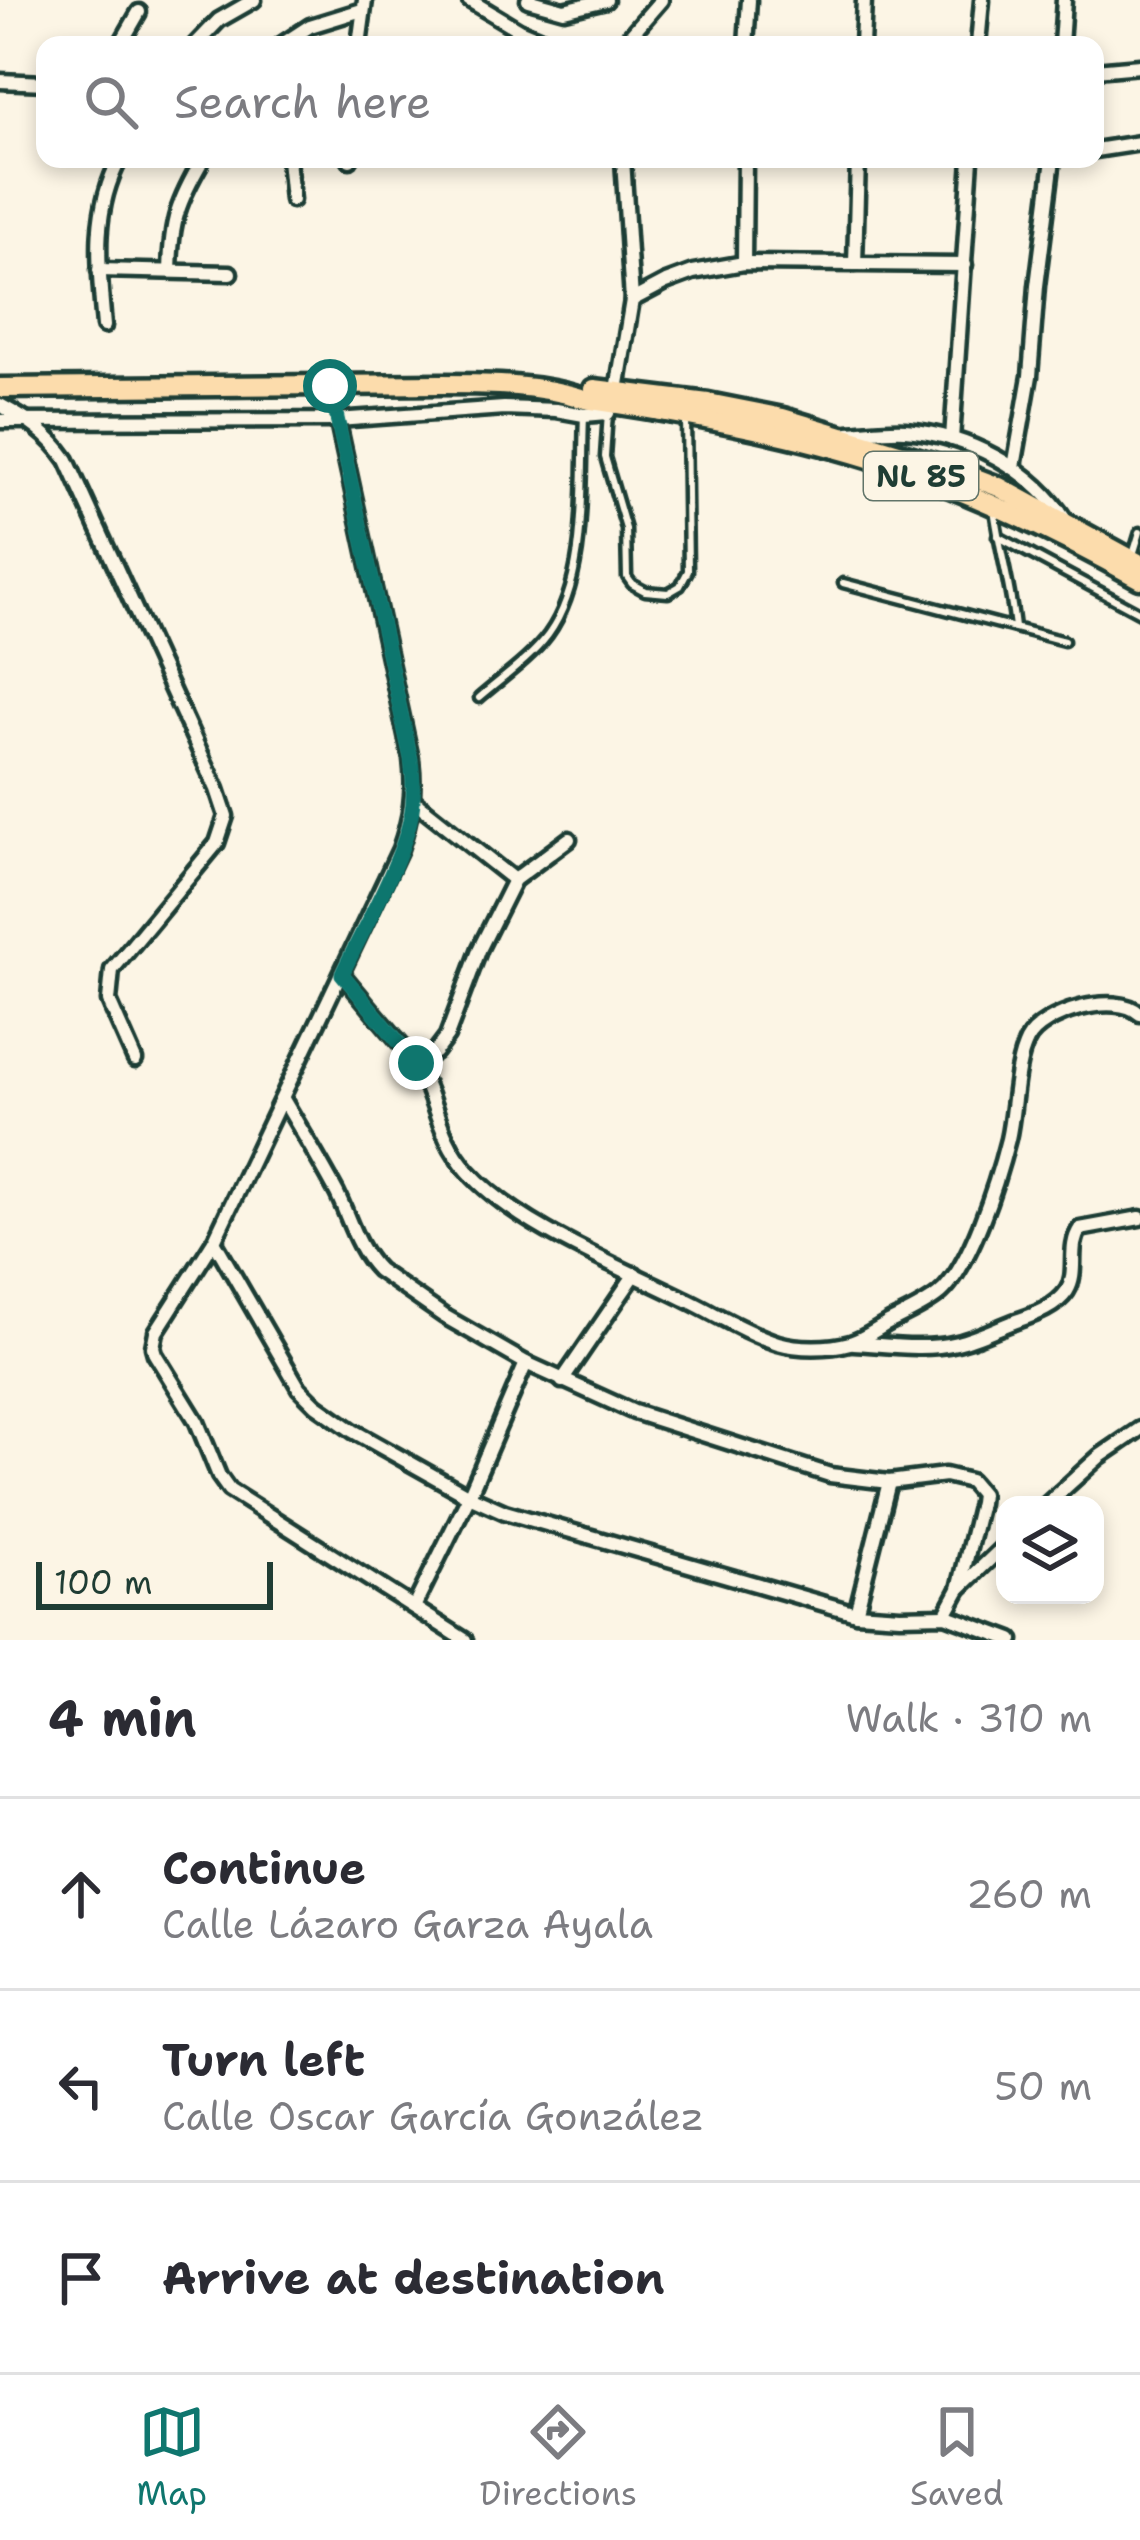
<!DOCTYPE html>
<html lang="en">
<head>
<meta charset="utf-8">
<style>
	body { margin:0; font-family:"Shantell Sans",sans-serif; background:#f7f7f7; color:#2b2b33 }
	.controls { position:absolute; right:36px; bottom:36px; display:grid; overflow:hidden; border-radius:24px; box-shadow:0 6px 18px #0003 }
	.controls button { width:108px; height:108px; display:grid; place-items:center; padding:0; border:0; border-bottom:3px solid #e1e1e2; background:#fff; color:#2b2b33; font:60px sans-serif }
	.scale { position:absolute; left:36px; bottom:30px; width:237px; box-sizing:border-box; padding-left:12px; border:6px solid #1f3d34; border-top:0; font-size:33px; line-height:42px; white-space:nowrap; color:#1f3d34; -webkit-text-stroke:9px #fcf5e5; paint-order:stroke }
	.stop { position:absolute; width:36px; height:36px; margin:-27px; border:9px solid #0f766e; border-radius:50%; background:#fff }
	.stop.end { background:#0f766e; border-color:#fff; box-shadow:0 3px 12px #0008 }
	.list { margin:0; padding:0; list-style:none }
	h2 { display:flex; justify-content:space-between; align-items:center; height:156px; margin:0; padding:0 48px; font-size:51px }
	h2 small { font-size:39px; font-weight:400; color:#7c7c81 }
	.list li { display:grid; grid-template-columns:78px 1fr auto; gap:36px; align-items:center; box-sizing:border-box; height:192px; padding:0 48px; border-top:3px solid #e1e1e2 }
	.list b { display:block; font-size:45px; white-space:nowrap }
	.list p { margin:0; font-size:39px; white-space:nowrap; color:#7c7c81 }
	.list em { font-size:39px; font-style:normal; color:#7c7c81 }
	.icon { flex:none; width:66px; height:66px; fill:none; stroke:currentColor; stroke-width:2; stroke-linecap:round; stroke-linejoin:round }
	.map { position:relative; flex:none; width:1140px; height:1640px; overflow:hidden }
	.search { position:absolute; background:#fff; box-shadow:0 6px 18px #0003; left:36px; right:36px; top:36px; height:132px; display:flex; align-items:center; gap:30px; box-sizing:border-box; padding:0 42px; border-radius:24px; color:#7c7c81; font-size:45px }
	.sheet { height:732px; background:#fff }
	nav { display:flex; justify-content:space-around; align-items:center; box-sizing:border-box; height:168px; border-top:3px solid #e1e1e2; background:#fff; font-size:33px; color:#7c7c81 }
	nav a { display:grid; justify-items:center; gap:6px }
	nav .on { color:#0f766e }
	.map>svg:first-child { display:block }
</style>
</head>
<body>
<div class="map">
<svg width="1140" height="1640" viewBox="0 0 1140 1640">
	<rect width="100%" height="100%" fill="#fcf5e5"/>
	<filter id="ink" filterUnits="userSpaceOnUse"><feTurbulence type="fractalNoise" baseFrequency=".00833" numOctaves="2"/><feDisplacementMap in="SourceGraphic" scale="24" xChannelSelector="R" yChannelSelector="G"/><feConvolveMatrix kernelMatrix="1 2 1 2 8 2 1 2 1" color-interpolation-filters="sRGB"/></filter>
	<g filter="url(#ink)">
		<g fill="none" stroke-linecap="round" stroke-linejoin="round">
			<g stroke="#1f3d34" stroke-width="15">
				<g id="service">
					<polyline points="608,413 605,457 626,529 627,577 632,584 645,591 668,593 680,586 688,571 686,417"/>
					<path d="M994,508c5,41 17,79 21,120"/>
					<polyline points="997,536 1140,613"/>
					<polyline points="1132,558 1140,532"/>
					<polyline points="843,583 1064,641"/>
					<path d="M479,698c23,-20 51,-39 69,-63 41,-56 33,-153 36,-220"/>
				</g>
			</g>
			<g stroke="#1f3d34" stroke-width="21">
				<g id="minor">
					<polyline points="469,0 519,30 555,45"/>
					<polyline points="528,0 564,10 606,0"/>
					<polyline points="120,45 139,12"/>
					<polyline points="195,45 219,20 254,0"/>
					<polyline points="281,45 310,26 362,10"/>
					<polyline points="359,45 365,0"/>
					<polyline points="622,45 661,0"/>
					<polyline points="746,45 749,0"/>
					<polyline points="862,45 864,0"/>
					<polyline points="978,45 982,0"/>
					<polyline points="1061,45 1064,0"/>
					<polyline points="1095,70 1140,66"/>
					<polyline points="0,81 45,83"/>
					<polyline points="1095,150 1140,143"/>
					<polyline points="288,159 292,200"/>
					<polyline points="350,160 350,159"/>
					<polyline points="744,263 745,159"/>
					<polyline points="855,264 858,159"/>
					<polyline points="99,270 230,273"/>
					<path d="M170,271c1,-50 8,-69 33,-112"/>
					<polyline points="632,300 666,282 693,272 744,263 965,265"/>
					<path d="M104,326c-5,-57 -13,-114 16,-167"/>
					<path d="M330,386l81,373c4,33 0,59 -11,90l-186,392 -58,91 -3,15 2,7 42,68 22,54 10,14 236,150"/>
					<path d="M0,405c28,15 49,29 67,55l150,329 9,27 -9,27 -105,127 -3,31 26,59"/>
					<polyline points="0,421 337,420 504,408 556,410 584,415 608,413 617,390 632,300 623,159"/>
					<path d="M848,433c19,-1 38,-4 57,-3 63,5 127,38 161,91"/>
					<polyline points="952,439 971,159"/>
					<polyline points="1014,467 1030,376 1037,286 1053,159"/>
					<polyline points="413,800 514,880"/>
					<path d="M342,974c17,21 35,42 53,63 7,9 17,18 22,28 20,38 21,72 51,106 50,56 151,95 219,129 29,14 59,33 91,43 20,6 51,6 72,0 14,-4 27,-14 40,-21 16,-8 34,-16 48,-27 32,-25 60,-116 70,-156 7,-30 6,-72 19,-98 14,-29 90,-50 113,-27"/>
					<polyline points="416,1063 435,1052 447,1036 480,948 514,880 569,839"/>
					<path d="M283,1099c18,31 37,62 54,94 13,27 20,56 41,77l66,46 82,47 108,49 196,63 59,7 56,-7 25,6 11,13 -1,9 -21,86"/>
					<polyline points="214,1241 299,1388 316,1405 353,1431 469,1496 505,1512 856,1613 900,1616 945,1615 1012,1640"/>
					<path d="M854,1343c33,2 70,8 103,0 21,-5 42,-16 62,-23 17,-6 37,-13 48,-29 12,-19 0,-43 13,-62l60,-11"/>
					<polyline points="562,1381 635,1274"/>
					<polyline points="1046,1505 1099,1457 1140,1429"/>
					<polyline points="414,1607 469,1496 526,1363"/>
					<polyline points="856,1613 889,1482"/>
					<polyline points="945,1615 959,1589 1005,1545"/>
				</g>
			</g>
			<g stroke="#1f3d34" stroke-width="27">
				<g id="primary">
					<path d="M0,388l441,-4c49,0 97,0 144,15 96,14 205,33 296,63 90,29 177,71 259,117"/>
					<polyline points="594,389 708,403 783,418 952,469 999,487 1140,564"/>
				</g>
			</g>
			<use href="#service" stroke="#fcf5e5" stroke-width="6"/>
			<use href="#minor" stroke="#fcf5e5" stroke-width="12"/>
			<use href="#primary" stroke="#fcdcac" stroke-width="18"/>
		</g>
	</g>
	<g fill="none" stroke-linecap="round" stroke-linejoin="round" filter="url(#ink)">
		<path stroke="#0f766e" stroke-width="15" d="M330,386l81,373c2,19 4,38 0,57 -10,48 -48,113 -69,158l74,89"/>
	</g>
	<g text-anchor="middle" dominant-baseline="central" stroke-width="12" stroke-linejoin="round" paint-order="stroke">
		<rect fill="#fcf5e5" stroke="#617469" stroke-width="3" x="864" y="452" width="114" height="48" rx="9"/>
		<g font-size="30" font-weight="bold" fill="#1f3d34">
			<text x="921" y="476">NL 85</text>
		</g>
	</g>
</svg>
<div class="controls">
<button><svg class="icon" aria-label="layers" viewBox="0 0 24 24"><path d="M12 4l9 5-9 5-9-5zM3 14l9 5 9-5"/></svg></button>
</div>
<div class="scale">100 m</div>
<div class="stop" style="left:330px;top:386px"></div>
<div class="stop end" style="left:416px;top:1063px"></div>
<div class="search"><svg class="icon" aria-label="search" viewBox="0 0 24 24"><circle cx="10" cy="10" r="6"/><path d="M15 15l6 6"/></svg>Search here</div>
</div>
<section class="sheet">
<h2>4 min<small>Walk · 310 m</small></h2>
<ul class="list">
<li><svg class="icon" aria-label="ahead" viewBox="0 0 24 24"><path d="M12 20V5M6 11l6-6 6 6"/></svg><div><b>Continue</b><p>Calle Lázaro Garza Ayala</p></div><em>260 m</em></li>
<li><svg class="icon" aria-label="left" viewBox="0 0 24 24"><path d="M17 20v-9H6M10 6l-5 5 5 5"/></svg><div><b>Turn left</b><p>Calle Oscar García González</p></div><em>50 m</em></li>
<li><svg class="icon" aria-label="arrive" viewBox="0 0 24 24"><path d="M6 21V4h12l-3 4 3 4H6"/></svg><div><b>Arrive at destination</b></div></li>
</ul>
</section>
<nav>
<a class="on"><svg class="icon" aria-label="map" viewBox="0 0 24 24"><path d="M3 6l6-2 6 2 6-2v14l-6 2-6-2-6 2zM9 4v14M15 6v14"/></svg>Map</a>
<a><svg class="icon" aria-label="directions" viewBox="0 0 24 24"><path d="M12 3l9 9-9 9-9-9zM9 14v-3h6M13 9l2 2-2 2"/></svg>Directions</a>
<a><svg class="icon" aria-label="saved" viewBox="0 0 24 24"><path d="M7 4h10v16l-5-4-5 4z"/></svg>Saved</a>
</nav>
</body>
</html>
